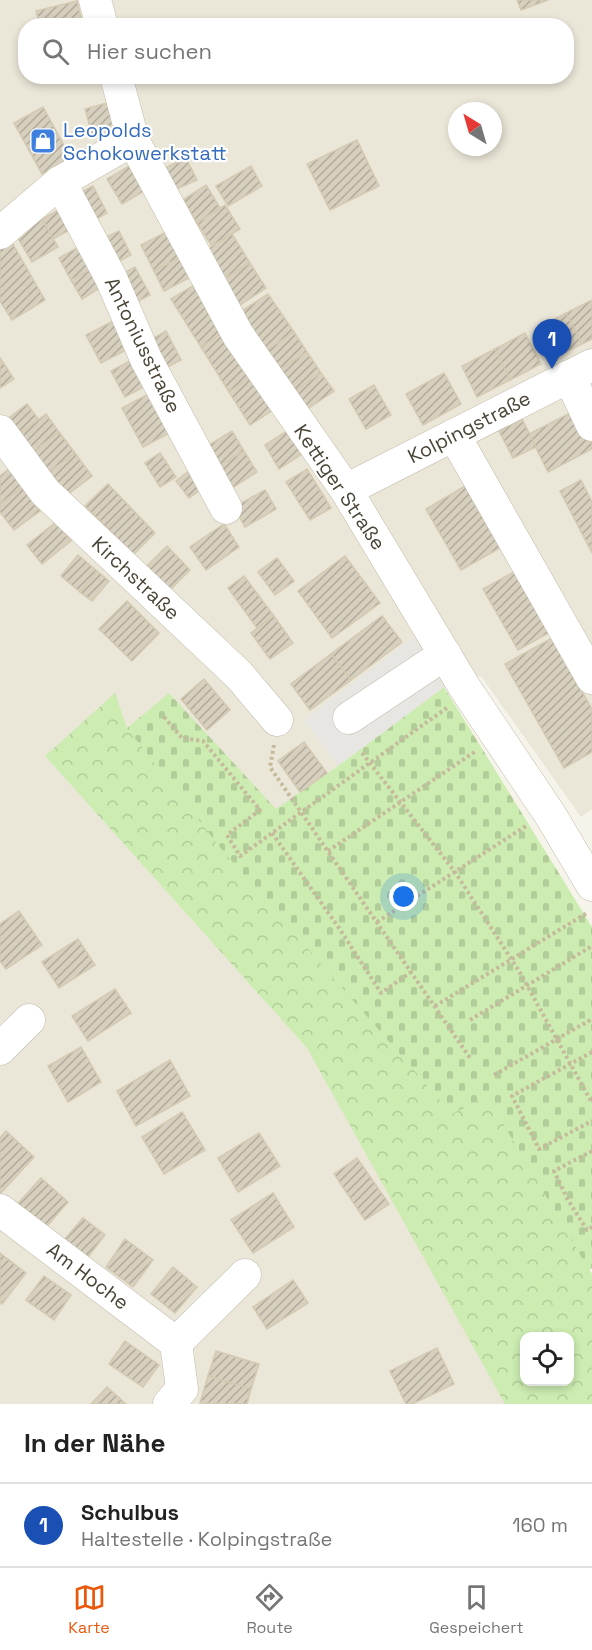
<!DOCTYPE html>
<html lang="de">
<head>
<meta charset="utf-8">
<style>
	body { margin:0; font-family:"Space Grotesk",sans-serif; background:#f6f6f6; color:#222 }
	.controls { position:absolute; right:18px; bottom:18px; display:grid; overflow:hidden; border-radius:12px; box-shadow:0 3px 9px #0003 }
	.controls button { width:54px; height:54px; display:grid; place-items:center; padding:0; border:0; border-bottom:2px solid #e0e0e0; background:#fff; color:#222; font:30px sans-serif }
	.compass { position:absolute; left:448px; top:102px; width:54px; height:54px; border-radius:50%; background:#fff; box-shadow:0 3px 9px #0003; rotate:323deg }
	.you { position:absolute; left:404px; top:897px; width:21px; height:21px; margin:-15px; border:4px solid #fff; border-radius:50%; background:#1a73e8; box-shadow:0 0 0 9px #1a73e833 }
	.badge { display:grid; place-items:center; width:39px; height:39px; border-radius:50%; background:#ea580c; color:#fff; font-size:20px; font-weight:700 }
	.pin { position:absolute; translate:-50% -50px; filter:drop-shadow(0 2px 3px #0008) }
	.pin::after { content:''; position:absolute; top:32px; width:21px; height:18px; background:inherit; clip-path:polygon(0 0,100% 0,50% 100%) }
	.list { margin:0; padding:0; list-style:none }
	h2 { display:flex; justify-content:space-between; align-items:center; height:78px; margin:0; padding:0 24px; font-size:26px }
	h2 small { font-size:20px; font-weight:400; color:#767676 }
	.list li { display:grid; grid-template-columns:39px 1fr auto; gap:18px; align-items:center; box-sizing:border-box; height:84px; padding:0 24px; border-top:2px solid #e0e0e0 }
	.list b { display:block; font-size:22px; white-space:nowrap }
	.list p { margin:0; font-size:20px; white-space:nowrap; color:#767676 }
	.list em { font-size:20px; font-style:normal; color:#767676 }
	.icon { flex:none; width:33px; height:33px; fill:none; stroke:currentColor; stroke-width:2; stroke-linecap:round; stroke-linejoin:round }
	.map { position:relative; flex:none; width:592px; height:1404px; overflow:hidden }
	.search { position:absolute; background:#fff; box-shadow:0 3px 9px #0003; left:18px; right:18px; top:18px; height:66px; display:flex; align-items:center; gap:15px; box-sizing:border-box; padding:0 21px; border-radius:24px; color:#767676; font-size:22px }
	.sheet { height:162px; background:#fff }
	nav { display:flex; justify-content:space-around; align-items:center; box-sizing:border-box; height:84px; border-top:2px solid #e0e0e0; background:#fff; font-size:16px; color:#767676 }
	nav a { display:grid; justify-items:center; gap:3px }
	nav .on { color:#ea580c }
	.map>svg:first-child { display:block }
</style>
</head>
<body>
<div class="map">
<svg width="592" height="1404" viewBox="0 0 592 1404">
	<defs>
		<pattern id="forest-crowns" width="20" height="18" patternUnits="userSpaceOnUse" patternTransform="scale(1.5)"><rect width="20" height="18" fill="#ccecb1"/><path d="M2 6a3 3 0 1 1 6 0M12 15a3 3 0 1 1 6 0" fill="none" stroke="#b1cc99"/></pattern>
		<pattern id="cemetery-stones" width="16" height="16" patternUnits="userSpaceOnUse" patternTransform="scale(1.5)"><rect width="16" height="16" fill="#ccecb1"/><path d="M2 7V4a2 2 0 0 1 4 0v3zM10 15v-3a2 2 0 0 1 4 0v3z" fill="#b1cc99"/></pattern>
		<pattern id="building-hatch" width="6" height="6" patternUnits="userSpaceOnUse" patternTransform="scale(1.5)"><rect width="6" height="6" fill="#d8d0bf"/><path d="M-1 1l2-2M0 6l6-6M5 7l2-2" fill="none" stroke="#b1ab9c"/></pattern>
	</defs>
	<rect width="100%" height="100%" fill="#f6f3ea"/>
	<path fill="#eae6d8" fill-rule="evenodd" d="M0,0h592v809l-11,8 -100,-141 -37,11 -106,79 -62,44 -107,-116 -42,34 -12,-34 -70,62 262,292 217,334 22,22h-546zM26,26h540v50h-540zM457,111h36v36h-36z"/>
	<path fill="url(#forest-crowns)" fill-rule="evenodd" d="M115,693l12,35 325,385 35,-18 105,179v130h-87l-198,-356 -262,-292zM524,1336h46v46h-46z"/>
	<polygon fill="url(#cemetery-stones)" points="444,687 592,927 592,1268 589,1270 487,1096 452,1114 223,851 127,728 169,693 276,809 338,766"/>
	<polygon fill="#e7e6e2" points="414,637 444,687 338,766 304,720"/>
	<g fill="url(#building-hatch)" stroke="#d4c9b1" stroke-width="1.5">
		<polygon points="517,0 548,0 521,10"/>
		<polygon points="77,1 83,26 40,26 36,11"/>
		<polygon points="111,102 119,131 93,138 85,109"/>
		<polygon points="43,107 71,158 42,174 14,123"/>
		<polygon points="357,140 379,186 330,210 307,164"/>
		<polygon points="186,158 197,180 168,193 158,171"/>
		<polygon points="131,165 146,190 122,204 107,179"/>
		<polygon points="251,166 262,186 228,206 216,186"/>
		<polygon points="206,185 220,208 197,223 183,200"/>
		<polygon points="93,186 107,213 90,223 75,195"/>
		<polygon points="225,205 240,229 212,246 197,223"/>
		<polygon points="66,206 77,226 53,239 42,219"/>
		<polygon points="42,219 58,247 32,262 16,235"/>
		<polygon points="170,230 183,256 154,271 141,245"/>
		<polygon points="119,231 131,255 110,266 98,241"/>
		<polygon points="232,234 250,263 224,279 206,250"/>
		<polygon points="11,241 45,300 12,320 0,301 0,248"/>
		<polygon points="82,245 95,267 71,280 59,258"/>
		<polygon points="183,256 193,276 164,291 154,271"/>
		<polygon points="250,263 266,288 240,305 224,279"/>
		<polygon points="95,267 105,285 82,299 71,280"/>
		<polygon points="135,267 150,295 133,304 118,276"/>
		<polygon points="196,284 225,331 201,347 171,299"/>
		<polygon points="268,294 294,332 263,353 237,314"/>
		<polygon points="592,300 592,339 582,344 566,313"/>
		<polygon points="566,313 582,344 554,358 539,327"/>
		<polygon points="117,319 132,347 101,363 86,335"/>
		<polygon points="166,331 181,360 162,370 147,342"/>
		<polygon points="225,331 254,375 229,392 201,347"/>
		<polygon points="294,332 307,352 276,372 263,353"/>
		<polygon points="525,333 541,364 510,380 495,349"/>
		<polygon points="495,349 510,380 477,397 462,366"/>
		<polygon points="307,352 321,373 291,394 276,372"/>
		<polygon points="137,357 151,383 125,397 111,371"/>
		<polygon points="0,358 14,379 0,388"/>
		<polygon points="321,373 334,391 303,412 291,394"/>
		<polygon points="444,373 461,404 423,425 406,394"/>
		<polygon points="254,375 276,408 250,425 229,392"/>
		<polygon points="374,385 391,415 366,429 349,399"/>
		<polygon points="154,391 175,430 143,447 122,408"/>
		<polygon points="27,404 39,420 21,433 9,418"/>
		<polygon points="576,410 592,440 592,449 548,472 529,434"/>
		<polygon points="46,414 59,432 34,451 21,433"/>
		<polygon points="522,419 536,447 513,458 499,431"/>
		<polygon points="232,431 244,451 216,468 204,448"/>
		<polygon points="287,431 302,454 279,469 265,445"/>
		<polygon points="59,432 75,453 49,472 34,451"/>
		<polygon points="244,451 257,472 229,490 216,468"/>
		<polygon points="75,453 92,476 67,495 49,472"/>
		<polygon points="160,453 176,477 160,487 145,463"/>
		<polygon points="193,468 206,486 189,498 176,481"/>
		<polygon points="9,469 23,487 0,504 0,476"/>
		<polygon points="307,469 331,508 310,520 286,482"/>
		<polygon points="581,480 592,502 592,553 560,491"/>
		<polygon points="108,484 130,507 107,528 85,506"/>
		<polygon points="465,486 500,548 461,570 426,509"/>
		<polygon points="23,487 40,511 14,530 0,512 0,504"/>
		<polygon points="265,490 276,509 245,527 234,507"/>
		<polygon points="130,507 155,533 133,555 107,528"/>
		<polygon points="56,522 71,541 42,564 27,545"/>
		<polygon points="224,524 239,547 206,570 190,547"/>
		<polygon points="167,546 190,570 169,591 146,567"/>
		<polygon points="78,555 97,571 80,592 61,576"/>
		<polygon points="345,556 380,603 332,638 298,591"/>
		<polygon points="277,558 294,581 275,595 258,572"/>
		<polygon points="519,569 554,630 518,650 483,589"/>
		<polygon points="97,571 109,581 92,601 80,592"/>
		<polygon points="244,576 274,616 257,628 228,588"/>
		<polygon points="127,601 159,633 132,661 99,629"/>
		<polygon points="274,616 293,643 270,659 251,633"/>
		<polygon points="382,616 402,642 351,680 331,654"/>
		<polygon points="552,638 592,709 592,752 564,768 505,664"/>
		<polygon points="331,654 351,680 310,710 291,684"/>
		<polygon points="204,679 230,710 207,730 181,699"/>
		<polygon points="304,742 327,773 300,792 278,761"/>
		<polygon points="19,911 42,945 6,969 0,961 0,924"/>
		<polygon points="78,939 95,965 59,988 42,962"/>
		<polygon points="115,989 131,1013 88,1041 72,1016"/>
		<polygon points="81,1047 101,1082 68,1102 48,1066"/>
		<polygon points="170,1060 190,1096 136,1126 117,1091"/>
		<polygon points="182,1112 205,1150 164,1174 142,1137"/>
		<polygon points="6,1131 34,1157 0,1194 0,1138"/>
		<polygon points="259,1133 280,1166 238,1192 218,1158"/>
		<polygon points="357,1158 389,1204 365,1220 334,1174"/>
		<polygon points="41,1178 68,1202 40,1234 12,1210"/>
		<polygon points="273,1193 294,1227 253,1253 231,1220"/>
		<polygon points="83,1218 105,1235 88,1257 65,1239"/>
		<polygon points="125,1239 153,1260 133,1287 106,1267"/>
		<polygon points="0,1253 26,1273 2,1304 0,1302"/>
		<polygon points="173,1267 197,1287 175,1313 151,1294"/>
		<polygon points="44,1276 71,1295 54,1320 26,1300"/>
		<polygon points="293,1280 308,1303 267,1329 253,1307"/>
		<polygon points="125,1341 159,1365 143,1387 109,1364"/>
		<polygon points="437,1348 454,1384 412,1404 406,1404 390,1371"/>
		<polygon points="216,1351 259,1364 251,1389 208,1376"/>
		<polygon points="208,1376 251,1389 247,1404 200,1403"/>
		<polygon points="107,1387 126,1404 91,1404"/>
	</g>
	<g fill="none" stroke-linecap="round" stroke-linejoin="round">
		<g stroke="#c2bcac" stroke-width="33">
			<g id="minor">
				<polyline points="95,0 102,26"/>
				<polyline points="116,76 133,140 238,335 346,490 465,688 551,816 592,885"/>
				<polyline points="60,182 111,278 146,359 226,508"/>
				<polyline points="0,233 60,182 133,140"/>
				<polyline points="569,376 592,425"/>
				<polyline points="0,431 45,492 239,675 277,720"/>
				<polyline points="454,435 592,678"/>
				<polyline points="346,490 592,365"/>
				<polyline points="349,718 445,654"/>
				<polyline points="0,1049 29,1020"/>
				<polyline points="0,1210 176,1343 182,1389 169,1404"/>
				<polyline points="176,1343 245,1275"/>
			</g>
		</g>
		<g stroke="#c5ba9c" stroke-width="4" stroke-dasharray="3 3" stroke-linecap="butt">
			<polyline points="164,717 182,738 203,741 260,810 227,835 240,856 448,707"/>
			<polyline points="274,745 270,767 470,1058"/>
			<polyline points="362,753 455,872 519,971 592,1103"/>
			<polyline points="272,833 339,928 381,993 411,972"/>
			<polyline points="328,851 476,751"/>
			<polyline points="377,922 526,826"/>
			<polyline points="435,1006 587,913"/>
			<polyline points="470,1020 592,946"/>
			<polyline points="592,1052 512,1096 539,1149 592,1121"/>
			<polyline points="494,1075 592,1019"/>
			<polyline points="592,1151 554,1171 568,1200 587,1230 592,1227"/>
		</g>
		<use href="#minor" stroke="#fff" stroke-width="32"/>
	</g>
	<defs>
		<g id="shop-square" transform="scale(1.35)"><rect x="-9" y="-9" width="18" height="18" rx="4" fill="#3f7fe0" stroke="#fff"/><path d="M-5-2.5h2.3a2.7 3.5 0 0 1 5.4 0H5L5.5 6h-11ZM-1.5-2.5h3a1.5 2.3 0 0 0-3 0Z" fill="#fff"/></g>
	</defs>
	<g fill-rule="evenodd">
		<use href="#shop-square" x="43" y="141"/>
	</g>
	<g text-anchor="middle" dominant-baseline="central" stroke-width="4.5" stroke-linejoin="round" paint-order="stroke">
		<g font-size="20" fill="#366cbe" stroke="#fff" text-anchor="start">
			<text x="63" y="130">Leopolds<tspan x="63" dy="23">Schokowerkstatt</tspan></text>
		</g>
		<g font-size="20" fill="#4b4537" stroke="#fff">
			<text transform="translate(143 345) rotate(64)">Antoniusstraße</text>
			<text transform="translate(469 427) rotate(-27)">Kolpingstraße</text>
			<text transform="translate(340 487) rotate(56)">Kettiger Straße</text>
			<text transform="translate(136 578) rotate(43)">Kirchstraße</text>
			<text transform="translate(88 1276) rotate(37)">Am Hoche</text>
		</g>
	</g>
</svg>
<div class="controls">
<button><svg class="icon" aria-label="locate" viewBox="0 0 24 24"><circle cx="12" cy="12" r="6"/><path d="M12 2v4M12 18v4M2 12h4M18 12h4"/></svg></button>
</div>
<svg class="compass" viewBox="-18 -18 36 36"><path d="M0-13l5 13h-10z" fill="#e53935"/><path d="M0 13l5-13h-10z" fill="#767676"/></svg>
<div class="you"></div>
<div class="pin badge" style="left:552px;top:369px;background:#1a4fb4">1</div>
<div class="search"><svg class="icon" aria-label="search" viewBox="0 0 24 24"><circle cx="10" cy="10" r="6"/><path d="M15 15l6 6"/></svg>Hier suchen</div>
</div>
<section class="sheet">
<h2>In der Nähe<small></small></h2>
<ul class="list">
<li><span class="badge" style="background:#1a4fb4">1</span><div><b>Schulbus</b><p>Haltestelle · Kolpingstraße</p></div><em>160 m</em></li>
</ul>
</section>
<nav>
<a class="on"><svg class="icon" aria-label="map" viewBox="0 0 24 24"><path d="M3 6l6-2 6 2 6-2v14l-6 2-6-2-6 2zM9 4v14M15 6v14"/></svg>Karte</a>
<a><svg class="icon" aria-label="directions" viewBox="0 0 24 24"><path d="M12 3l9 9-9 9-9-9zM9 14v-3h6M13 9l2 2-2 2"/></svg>Route</a>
<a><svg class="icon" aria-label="saved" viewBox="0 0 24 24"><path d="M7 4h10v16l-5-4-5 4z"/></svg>Gespeichert</a>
</nav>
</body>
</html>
